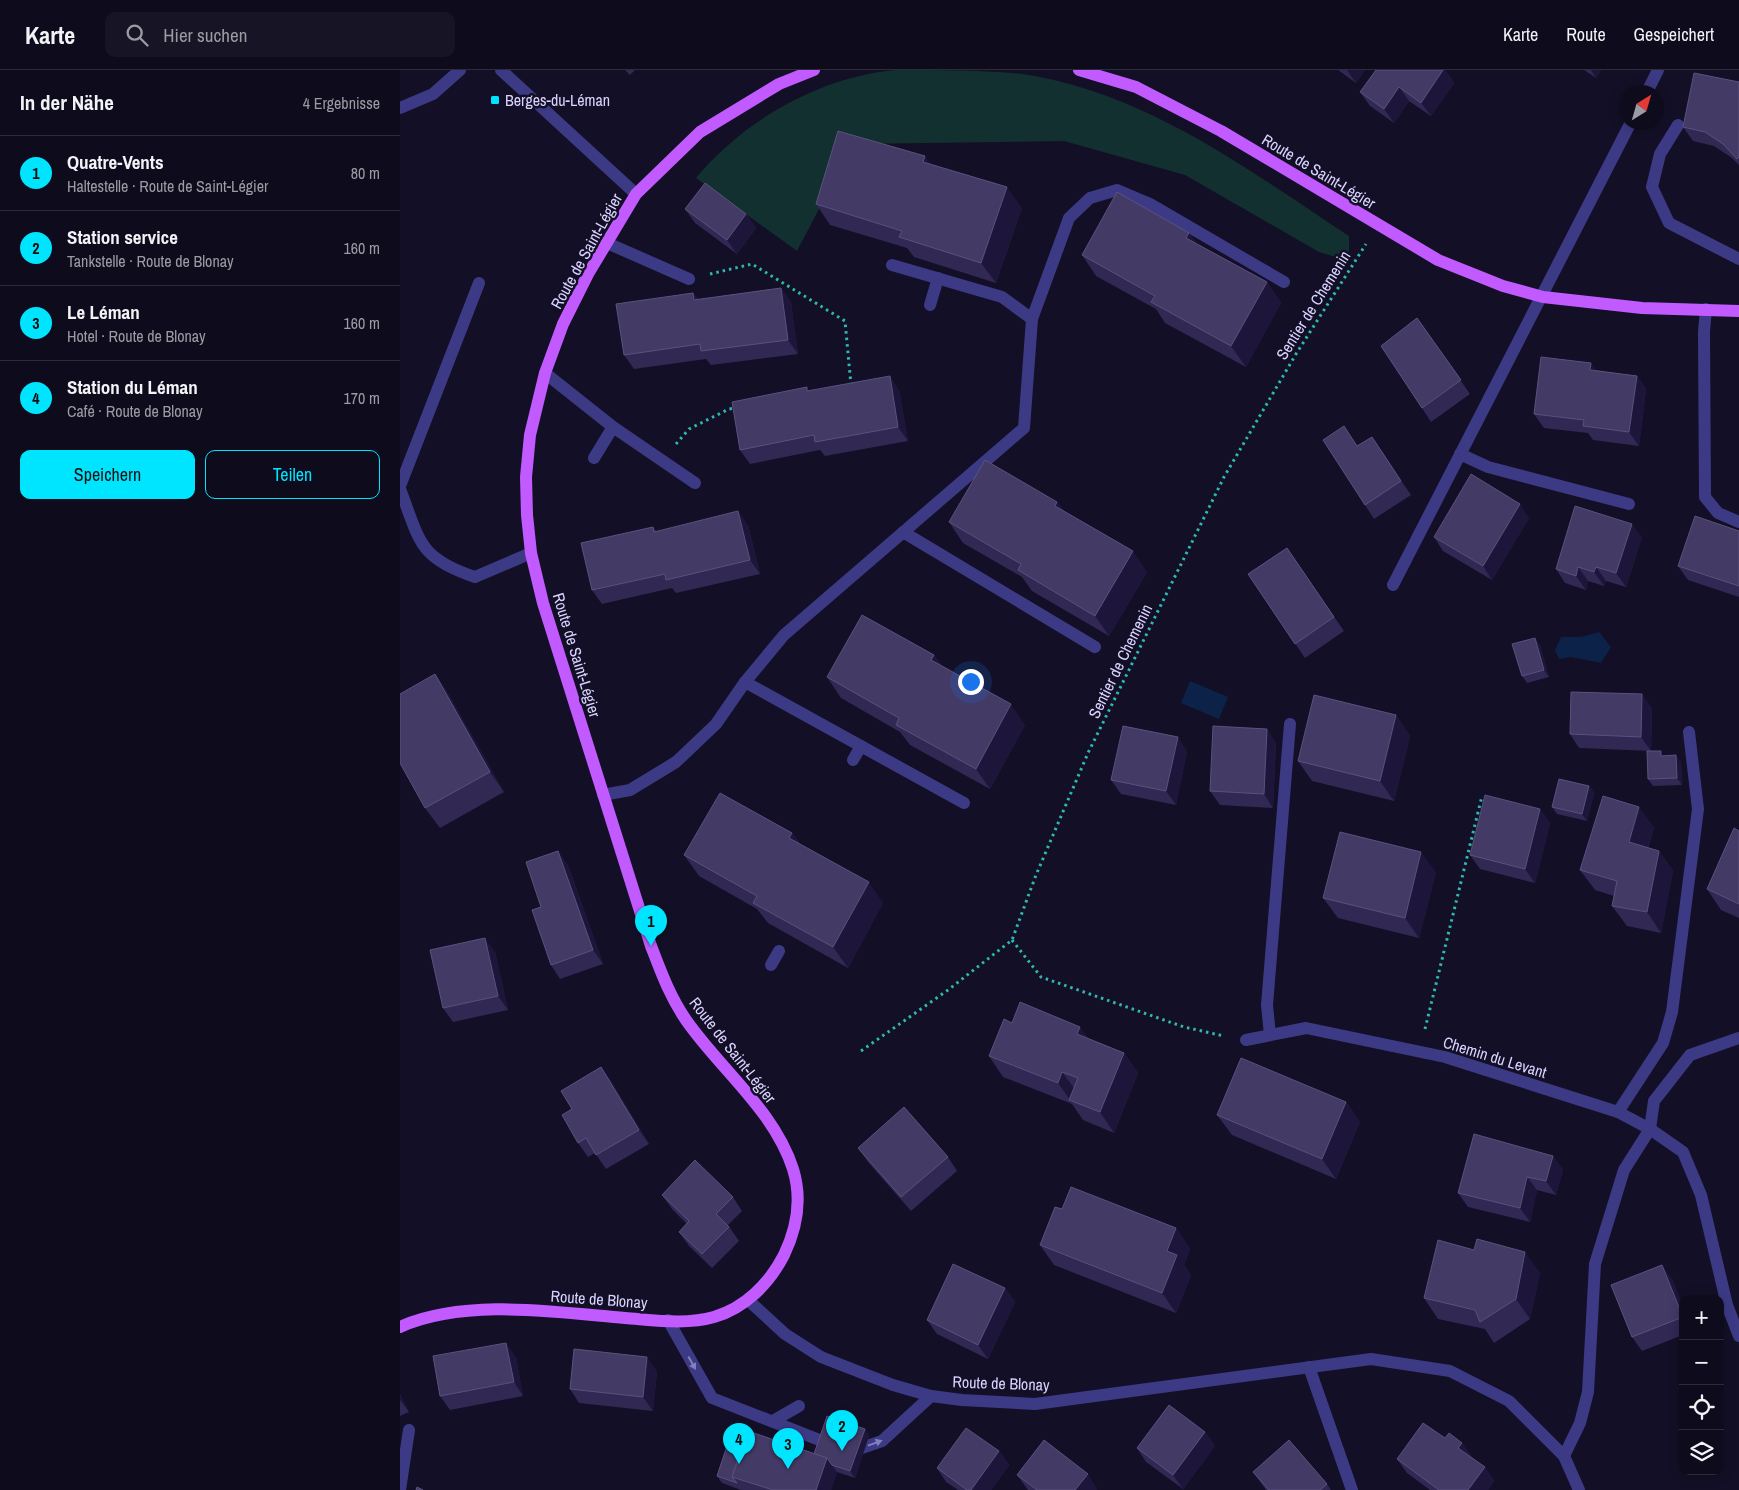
<!DOCTYPE html>
<html lang="de">
<head>
<meta charset="utf-8">
<style>
	body { margin:0; font-family:"Archivo Narrow",sans-serif; background:#171425; color:#f1f3f6 }
	.controls { position:absolute; right:15px; bottom:15px; display:grid; overflow:hidden; border-radius:10px; box-shadow:0 2px 12px #0003 }
	.controls button { width:45px; height:45px; display:grid; place-items:center; padding:0; border:0; border-bottom:1px solid #2e2b3b; background:#0e0b1c; color:#f1f3f6; font:25px sans-serif }
	.compass { position:absolute; left:1219px; top:15px; width:45px; height:45px; border-radius:50%; background:#0e0b1c; box-shadow:0 2px 12px #0003; rotate:37deg }
	.you { position:absolute; left:570px; top:611px; width:18px; height:18px; margin:-12px; border:4px solid #fff; border-radius:50%; background:#1a73e8; box-shadow:0 0 0 8px #1a73e833 }
	.badge { display:grid; place-items:center; width:32px; height:32px; border-radius:50%; background:#00e5ff; color:#111; font-size:16px; font-weight:700 }
	.pin { position:absolute; translate:-50% -41px; filter:drop-shadow(0 1px 2px #0008) }
	.pin::after { content:''; position:absolute; top:26px; width:18px; height:15px; background:inherit; clip-path:polygon(0 0,100% 0,50% 100%) }
	.list { margin:0; padding:0; list-style:none }
	h2 { display:flex; justify-content:space-between; align-items:center; height:65px; margin:0; padding:0 20px; font-size:21px }
	h2 small { font-size:16px; font-weight:400; color:#9b9ba3 }
	.list li { display:grid; grid-template-columns:32px 1fr auto; gap:15px; align-items:center; box-sizing:border-box; height:75px; padding:0 20px; border-top:1px solid #2e2b3b }
	.list b { display:block; font-size:19px; white-space:nowrap }
	.list p { margin:0; font-size:16px; white-space:nowrap; color:#9b9ba3 }
	.list em { font-size:16px; font-style:normal; color:#9b9ba3 }
	.actions { display:flex; gap:10px; padding:15px 20px }
	.actions a { flex:1; padding:11px 0; border:1px solid #00e5ff; border-radius:10px; text-align:center; font-size:18px; color:#00e5ff }
	.actions .main { background:#00e5ff; color:#111 }
	.icon { flex:none; width:28px; height:28px; fill:none; stroke:currentColor; stroke-width:2; stroke-linecap:round; stroke-linejoin:round }
	.map { position:relative; flex:none; width:1339px; height:1420px; overflow:hidden }
	header { display:flex; align-items:center; gap:30px; box-sizing:border-box; height:70px; padding:0 25px; background:#0e0b1c; border-bottom:1px solid #2e2b3b }
	header strong { font-size:24px }
	nav { display:flex; gap:28px; margin-inline-start:auto; font-size:18px }
	.search { width:350px; height:45px; background:#171425; display:flex; align-items:center; gap:12px; box-sizing:border-box; padding:0 18px; border-radius:10px; color:#9b9ba3; font-size:19px }
	main { display:flex }
	aside { flex:1; background:#0e0b1c }
	.map>svg:first-child { display:block }
</style>
</head>
<body>
<header>
<strong>Karte</strong>
<div class="search"><svg class="icon" aria-label="search" viewBox="0 0 24 24"><circle cx="10" cy="10" r="6"/><path d="M15 15l6 6"/></svg>Hier suchen</div>
<nav><a>Karte</a><a>Route</a><a>Gespeichert</a></nav>
</header>
<main>
<aside>
<h2>In der Nähe<small>4 Ergebnisse</small></h2>
<ul class="list">
<li><span class="badge">1</span><div><b>Quatre-Vents</b><p>Haltestelle · Route de Saint-Légier</p></div><em>80 m</em></li>
<li><span class="badge">2</span><div><b>Station service</b><p>Tankstelle · Route de Blonay</p></div><em>160 m</em></li>
<li><span class="badge">3</span><div><b>Le Léman</b><p>Hotel · Route de Blonay</p></div><em>160 m</em></li>
<li><span class="badge">4</span><div><b>Station du Léman</b><p>Café · Route de Blonay</p></div><em>170 m</em></li>
</ul>
<div class="actions"><a class="main">Speichern</a><a>Teilen</a></div>
</aside>
<div class="map">
<svg width="1339" height="1420" viewBox="0 0 1339 1420">
	<rect width="100%" height="100%" fill="#130f26"/>
	<path fill="#12302f" d="M495,0c42,0 86,0 128,4 124,19 224,95 326,162v25l-30,-9 -134,-77 -121,-34 -211,3 -56,107 -101,-73c48,-58 124,-101 199,-108z"/>
	<g fill="#0c2248">
		<polygon points="1199,562 1211,577 1201,593 1171,587 1159,589 1155,580 1161,567 1181,567"/>
		<polygon points="790,611 828,627 819,649 781,633"/>
	</g>
	<g fill="none" stroke-linecap="round" stroke-linejoin="round">
		<g stroke="#2fb8b0" stroke-width="3" stroke-dasharray="2.5 4" stroke-linecap="butt">
			<polyline points="310,204 352,194 445,251 451,315"/>
			<polyline points="276,374 289,359 329,339 336,338"/>
			<polyline points="612,870 641,907 784,957 824,966"/>
			<polyline points="1025,959 1082,726"/>
			<polyline points="461,981 548,920 612,870 636,805 688,683 824,407 896,284 966,174"/>
		</g>
		<g stroke="#3d3a85" stroke-width="12">
			<polyline points="101,0 236,124"/>
			<polyline points="1247,22 1258,0"/>
			<polyline points="0,38 33,24 60,0"/>
			<polyline points="1278,55 1260,84 1252,117 1269,153 1339,189"/>
			<polyline points="207,173 289,209"/>
			<polyline points="492,195 602,227 632,249"/>
			<polyline points="530,235 538,208"/>
			<polyline points="1306,239 1304,262 1305,427 1318,443 1339,452"/>
			<polyline points="145,303 213,357 295,413"/>
			<polyline points="1060,384 1088,397 1229,434"/>
			<polyline points="194,388 213,357"/>
			<polyline points="0,416 79,213"/>
			<path d="M0,419c20,52 18,69 75,88l56,-24"/>
			<polyline points="503,462 695,577"/>
			<polyline points="993,515 1231,52"/>
			<polyline points="345,612 564,733"/>
			<polyline points="453,690 461,676"/>
			<polyline points="203,725 230,720 276,692 316,654 345,612 384,565 624,358 632,249 669,148 690,128 717,120 750,134 884,212"/>
			<polyline points="371,895 379,881"/>
			<polyline points="870,965 867,935 890,654"/>
			<polyline points="846,970 906,958 1045,987 1218,1042 1250,1059 1283,1082 1301,1125 1327,1235 1339,1266"/>
			<polyline points="1218,1042 1263,973 1272,942 1298,739 1289,662"/>
			<polyline points="348,1230 385,1264 421,1287 493,1315 531,1326 562,1330 635,1334 971,1289 1050,1301 1109,1331 1164,1386 1179,1420"/>
			<polyline points="268,1250 312,1328 450,1382 482,1371 531,1326"/>
			<polyline points="909,1297 952,1420"/>
			<polyline points="373,1351 399,1336"/>
			<polyline points="1164,1386 1180,1353 1188,1322 1195,1194 1224,1100 1250,1059 1254,1031 1290,985 1339,968"/>
			<polyline points="0,1420 9,1360"/>
		</g>
		<g stroke="#c25bff" stroke-width="12">
			<polyline points="679,0 736,17 821,61 1038,190 1103,216 1143,227 1242,238 1339,241"/>
			<path d="M0,1257c65,-29 156,-15 225,-9 28,2 62,7 89,-1 31,-9 55,-33 70,-62 13,-27 18,-57 9,-86 -19,-59 -73,-100 -107,-149 -16,-23 -25,-48 -35,-74l-108,-343 -12,-50 -4,-38 -1,-38 4,-42 15,-62 18,-49 25,-50 48,-80 64,-62 79,-48 35,-14"/>
		</g>
	</g>
	<g fill="#312854">
		<polygon points="225,0 235,0 230,5"/>
		<polygon points="938,0 965,0 956,13"/>
		<polygon points="976,0 1045,0 1054,13 1031,46 1009,31 994,53 970,36 960,22"/>
		<polygon points="1184,0 1201,0 1196,8"/>
		<polygon points="1339,12 1339,95 1332,88 1314,76 1293,71 1283,57"/>
		<polygon points="531,94 622,138 596,213 514,187 507,178 430,155 416,134"/>
		<polygon points="285,139 346,144 356,158 337,184 295,153"/>
		<polygon points="789,163 797,174 867,212 881,233 846,297 765,253 756,239 696,206 682,185"/>
		<polygon points="381,218 391,232 398,284 311,295 306,289 234,299 224,285 293,223 298,229"/>
		<polygon points="1017,248 1070,324 1031,352 1022,338"/>
		<polygon points="1196,300 1237,306 1246,319 1239,376 1193,370 1188,363 1144,358 1134,344"/>
		<polygon points="499,320 508,371 425,386 420,380 350,394 340,380 410,321"/>
		<polygon points="958,376 982,381 1011,425 974,449 965,435"/>
		<polygon points="657,432 664,441 747,502 709,566 632,521 622,507 563,473 549,452"/>
		<polygon points="1129,448 1092,510 1043,481 1034,467"/>
		<polygon points="348,455 360,504 276,523 272,518 202,534 192,520 253,457 256,461"/>
		<polygon points="1339,461 1339,527 1288,510 1278,496"/>
		<polygon points="1242,467 1226,517 1206,511 1204,516 1188,511 1186,520 1165,513 1156,499"/>
		<polygon points="887,478 944,561 905,588 848,504"/>
		<polygon points="1140,575 1149,607 1127,613 1122,606"/>
		<polygon points="534,585 542,596 625,655 590,719 510,675 500,662 441,628 427,607"/>
		<polygon points="35,604 49,625 104,722 40,758 25,738"/>
		<polygon points="1252,638 1251,681 1179,678 1170,664"/>
		<polygon points="996,645 1010,666 994,731 912,711 898,691"/>
		<polygon points="867,659 876,673 873,738 820,735 810,721"/>
		<polygon points="787,681 776,735 721,724 711,710"/>
		<polygon points="1264,686 1281,692 1282,715 1253,716 1248,709"/>
		<polygon points="1189,716 1194,723 1187,751 1157,744 1152,737"/>
		<polygon points="1140,739 1150,753 1135,813 1080,799 1070,785"/>
		<polygon points="1254,757 1248,778 1259,781 1273,801 1261,863 1227,856 1212,836 1214,826 1195,820 1180,800"/>
		<polygon points="1339,761 1339,848 1321,840 1307,819"/>
		<polygon points="392,763 400,774 483,833 448,898 368,853 357,839 299,806 284,785"/>
		<polygon points="168,795 203,894 160,909 151,895 141,837"/>
		<polygon points="1036,802 1019,868 938,848 923,828"/>
		<polygon points="95,882 108,940 53,952 43,938"/>
		<polygon points="612,953 689,969 724,983 738,1003 714,1063 683,1050 672,1034 603,1007 589,986"/>
		<polygon points="201,997 211,1011 249,1074 206,1099 195,1083 188,1087 178,1073 172,1039"/>
		<polygon points="946,1032 960,1052 936,1109 832,1065 817,1045"/>
		<polygon points="458,1078 548,1087 557,1101 511,1141 468,1092"/>
		<polygon points="1153,1086 1163,1100 1156,1125 1137,1120 1130,1152 1068,1137 1058,1123"/>
		<polygon points="262,1125 333,1127 342,1141 328,1155 339,1171 312,1198 289,1176 279,1162 287,1154 272,1139"/>
		<polygon points="662,1139 776,1158 790,1179 784,1195 791,1205 776,1243 654,1195 640,1175"/>
		<polygon points="1140,1203 1130,1249 1094,1273 1085,1259 1038,1249 1024,1228"/>
		<polygon points="1272,1209 1283,1237 1283,1265 1242,1281 1232,1267"/>
		<polygon points="605,1218 615,1232 588,1289 537,1264 527,1250"/>
		<polygon points="116,1287 123,1326 50,1340 40,1326"/>
		<polygon points="257,1301 253,1341 179,1333 170,1319"/>
		<polygon points="0,1324 9,1342 0,1346"/>
		<polygon points="465,1359 469,1366 455,1408 437,1402 431,1420 341,1420 322,1413 317,1406 346,1366 414,1384"/>
		<polygon points="805,1362 815,1376 783,1419 746,1392 737,1378"/>
		<polygon points="1045,1368 1062,1373 1072,1387 1071,1388 1085,1397 1094,1411 1088,1420 1030,1420 1007,1403 997,1389"/>
		<polygon points="599,1381 609,1395 591,1420 558,1420 546,1412 537,1398"/>
		<polygon points="853,1402 927,1414 931,1420 866,1420"/>
		<polygon points="617,1405 697,1418 696,1420 628,1420"/>
	</g>
	<g fill="#1d163a">
		<polygon points="947,0 965,0 956,13"/>
		<polygon points="1043,0 1045,0 1054,13 1031,46 1021,33"/>
		<polygon points="1191,0 1201,0 1196,8"/>
		<polygon points="999,17 1009,31 994,53 984,39"/>
		<polygon points="525,86 540,107 523,92"/>
		<polygon points="607,117 622,138 596,213 581,193"/>
		<polygon points="346,144 356,158 337,184 327,170"/>
		<polygon points="789,163 804,183 786,168"/>
		<polygon points="867,212 881,233 846,297 831,276"/>
		<polygon points="381,218 391,232 398,284 388,270"/>
		<polygon points="293,223 303,237 294,230"/>
		<polygon points="1191,293 1200,307 1190,300"/>
		<polygon points="490,306 499,320 508,371 498,357"/>
		<polygon points="1237,306 1246,319 1239,376 1229,362"/>
		<polygon points="972,367 982,381 1011,425 1001,411"/>
		<polygon points="657,432 672,452 655,436"/>
		<polygon points="1120,434 1129,448 1092,510 1083,496"/>
		<polygon points="338,441 348,455 360,504 350,490"/>
		<polygon points="1232,454 1242,467 1226,517 1216,503"/>
		<polygon points="733,481 747,502 709,566 695,546"/>
		<polygon points="1178,497 1188,511 1186,520 1176,506"/>
		<polygon points="1196,497 1206,511 1204,516 1194,502"/>
		<polygon points="1135,568 1140,575 1149,607 1144,600"/>
		<polygon points="534,585 548,606 531,590"/>
		<polygon points="35,604 49,625 104,722 90,702"/>
		<polygon points="1242,624 1252,638 1251,681 1241,667"/>
		<polygon points="611,634 625,655 590,719 576,699"/>
		<polygon points="996,645 1010,666 994,731 980,711"/>
		<polygon points="867,659 876,673 873,738 864,724"/>
		<polygon points="778,667 787,681 776,735 766,721"/>
		<polygon points="1276,685 1281,692 1282,715 1277,708"/>
		<polygon points="1189,716 1194,723 1187,751 1182,744"/>
		<polygon points="1239,737 1254,757 1243,792 1229,772"/>
		<polygon points="1140,739 1150,753 1135,813 1125,799"/>
		<polygon points="392,763 406,784 389,768"/>
		<polygon points="158,781 168,795 203,894 193,880"/>
		<polygon points="1259,781 1273,801 1261,863 1247,842"/>
		<polygon points="1021,782 1036,802 1019,868 1005,848"/>
		<polygon points="469,812 483,833 448,898 433,877"/>
		<polygon points="85,868 95,882 108,940 98,926"/>
		<polygon points="680,957 695,977 677,964"/>
		<polygon points="724,983 738,1003 714,1063 700,1042"/>
		<polygon points="201,997 211,1011 249,1074 239,1060"/>
		<polygon points="662,1002 677,1022 670,1030 658,1013"/>
		<polygon points="946,1032 960,1052 936,1109 922,1089"/>
		<polygon points="1153,1086 1163,1100 1156,1125 1146,1111"/>
		<polygon points="1127,1107 1137,1120 1130,1152 1120,1138"/>
		<polygon points="776,1158 790,1179 784,1195 791,1205 776,1243 762,1223 767,1181"/>
		<polygon points="1125,1182 1140,1203 1130,1249 1116,1229"/>
		<polygon points="1262,1195 1272,1209 1283,1237 1283,1248"/>
		<polygon points="605,1218 615,1232 588,1289 578,1275"/>
		<polygon points="106,1273 116,1287 123,1326 114,1312"/>
		<polygon points="247,1287 257,1301 253,1341 243,1327"/>
		<polygon points="0,1324 9,1342 0,1330"/>
		<polygon points="465,1359 469,1366 455,1408 450,1401"/>
		<polygon points="805,1362 815,1376 783,1419 773,1405"/>
		<polygon points="1062,1373 1072,1387 1068,1392 1058,1378"/>
		<polygon points="599,1381 609,1395 591,1420 571,1420"/>
		<polygon points="427,1388 437,1402 431,1420 416,1420"/>
		<polygon points="1085,1397 1094,1411 1088,1420 1068,1420"/>
		<polygon points="688,1404 697,1418 696,1420 675,1420"/>
	</g>
	<g fill="#433a66" stroke="#5a527e">
		<polygon points="976,0 1043,0 1021,33 999,17 984,39 960,22"/>
		<polygon points="1294,3 1339,12 1339,87 1337,89 1323,74 1305,62 1283,57"/>
		<polygon points="438,61 525,86 523,92 607,117 581,193 499,167 502,161 416,134"/>
		<polygon points="305,113 346,144 327,170 285,139"/>
		<polygon points="717,122 789,163 786,168 867,212 831,276 751,232 755,226 682,185"/>
		<polygon points="381,218 388,270 301,281 300,274 224,285 216,234 293,223 294,230"/>
		<polygon points="1017,248 1061,310 1022,338 981,276"/>
		<polygon points="1141,287 1191,293 1190,300 1237,306 1229,362 1183,356 1184,350 1134,344"/>
		<polygon points="490,306 498,357 415,372 414,365 340,380 332,332 407,317 407,321"/>
		<polygon points="944,356 957,376 972,367 1001,411 965,435 923,370"/>
		<polygon points="585,390 657,432 655,436 733,481 695,546 618,500 621,494 549,452"/>
		<polygon points="1071,404 1120,434 1083,496 1034,467"/>
		<polygon points="1175,436 1232,454 1216,503 1196,497 1194,502 1178,497 1176,506 1156,499"/>
		<polygon points="338,441 350,490 266,510 265,504 192,520 181,473 253,457 254,462"/>
		<polygon points="1295,446 1339,461 1339,516 1278,496"/>
		<polygon points="887,478 934,547 895,574 848,504"/>
		<polygon points="462,545 534,585 531,590 611,634 576,699 496,655 499,648 427,607"/>
		<polygon points="1135,568 1144,600 1122,606 1112,574"/>
		<polygon points="35,604 90,702 25,738 0,693 0,624"/>
		<polygon points="1171,622 1242,624 1241,667 1170,664"/>
		<polygon points="914,625 996,645 980,711 898,691"/>
		<polygon points="723,656 778,667 766,721 711,710"/>
		<polygon points="813,656 867,659 864,724 810,721"/>
		<polygon points="1247,681 1261,681 1261,686 1276,685 1277,708 1248,709"/>
		<polygon points="1159,709 1189,716 1182,744 1152,737"/>
		<polygon points="320,723 392,763 389,768 469,812 433,877 353,833 357,826 284,785"/>
		<polygon points="1085,725 1140,739 1125,799 1070,785"/>
		<polygon points="1203,726 1239,737 1229,772 1259,781 1247,842 1212,836 1217,811 1180,800"/>
		<polygon points="1334,758 1339,761 1339,834 1307,819"/>
		<polygon points="940,762 1021,782 1005,848 923,828"/>
		<polygon points="158,781 193,880 151,895 132,840 141,837 126,792"/>
		<polygon points="85,868 98,926 43,938 30,880"/>
		<polygon points="620,932 680,957 677,964 724,983 700,1042 669,1030 678,1008 662,1002 658,1013 589,986 604,949 612,953"/>
		<polygon points="841,988 946,1032 922,1089 817,1045"/>
		<polygon points="201,997 239,1060 196,1085 186,1068 178,1073 162,1045 172,1039 161,1021"/>
		<polygon points="504,1037 548,1087 501,1127 458,1078"/>
		<polygon points="1074,1064 1153,1086 1146,1111 1127,1107 1120,1138 1058,1123"/>
		<polygon points="295,1090 333,1127 316,1144 329,1157 302,1184 279,1162 289,1151 262,1125"/>
		<polygon points="671,1117 776,1158 767,1181 777,1185 762,1223 640,1175 655,1137 662,1139"/>
		<polygon points="1077,1169 1125,1182 1116,1229 1080,1252 1075,1240 1024,1228 1038,1170 1074,1180"/>
		<polygon points="553,1194 605,1218 578,1275 527,1250"/>
		<polygon points="1262,1195 1283,1247 1232,1267 1211,1215"/>
		<polygon points="106,1273 114,1312 40,1326 33,1286"/>
		<polygon points="174,1279 247,1287 243,1327 170,1319"/>
		<polygon points="769,1335 805,1362 773,1405 737,1378"/>
		<polygon points="427,1346 465,1359 450,1401 432,1395 427,1388 414,1384"/>
		<polygon points="1023,1353 1045,1368 1049,1363 1062,1373 1058,1378 1085,1397 1068,1420 1039,1420 997,1389"/>
		<polygon points="566,1358 599,1381 571,1420 567,1420 537,1398"/>
		<polygon points="332,1361 346,1366 332,1407 337,1413 317,1406"/>
		<polygon points="348,1361 427,1388 416,1420 373,1420 332,1407"/>
		<polygon points="644,1370 688,1404 675,1420 637,1420 617,1405"/>
		<polygon points="889,1370 927,1414 920,1420 869,1420 853,1402"/>
		<polygon points="17,1417 23,1420 16,1420"/>
	</g>
	<defs><path id="oneway-solid" d="M-6-.8H1V-3.2L6.5 0L1 3.2V.8H-6Z" transform="scale(1.25)"/></defs>
	<g fill="#837fbc">
		<use href="#oneway-solid" transform="translate(292 1293) rotate(61)"/>
		<use href="#oneway-solid" transform="translate(475 1373) rotate(-20)"/>
	</g>
	<rect fill="#00e5ff" stroke="#130f26" stroke-width="2" x="90" y="25" width="10" height="10" rx="2.5"/>
	<g text-anchor="middle" dominant-baseline="central" stroke-width="5" stroke-linejoin="round" paint-order="stroke">
		<g font-size="16" fill="#d9d4ff" stroke="#130f26" text-anchor="start">
			<text x="105" y="30">Berges-du-Léman</text>
		</g>
		<g font-size="16" fill="#d9d4ff" stroke="#130f26">
			<text transform="translate(919 101) rotate(31)">Route de Saint-Légier</text>
			<text transform="translate(186 181) rotate(-61)">Route de Saint-Légier</text>
			<text transform="translate(913 235) rotate(-58)">Sentier de Chemenin</text>
			<text transform="translate(177 585) rotate(73)">Route de Saint-Légier</text>
			<text transform="translate(720 591) rotate(-64)">Sentier de Chemenin</text>
			<text transform="translate(333 980) rotate(52)">Route de Saint-Légier</text>
			<text transform="translate(1095 987) rotate(17)">Chemin du Levant</text>
			<text transform="translate(199 1229) rotate(4)">Route de Blonay</text>
			<text transform="translate(601 1313) rotate(2)">Route de Blonay</text>
		</g>
	</g>
</svg>
<div class="controls">
<button>+</button>
<button>−</button>
<button><svg class="icon" aria-label="locate" viewBox="0 0 24 24"><circle cx="12" cy="12" r="6"/><path d="M12 2v4M12 18v4M2 12h4M18 12h4"/></svg></button>
<button><svg class="icon" aria-label="layers" viewBox="0 0 24 24"><path d="M12 4l9 5-9 5-9-5zM3 14l9 5 9-5"/></svg></button>
</div>
<svg class="compass" viewBox="-18 -18 36 36"><path d="M0-13l5 13h-10z" fill="#e53935"/><path d="M0 13l5-13h-10z" fill="#9b9ba3"/></svg>
<div class="you"></div>
<div class="pin badge" style="left:251px;top:876px">1</div>
<div class="pin badge" style="left:442px;top:1381px">2</div>
<div class="pin badge" style="left:388px;top:1399px">3</div>
<div class="pin badge" style="left:339px;top:1394px">4</div>
</div>
</main>
</body>
</html>
